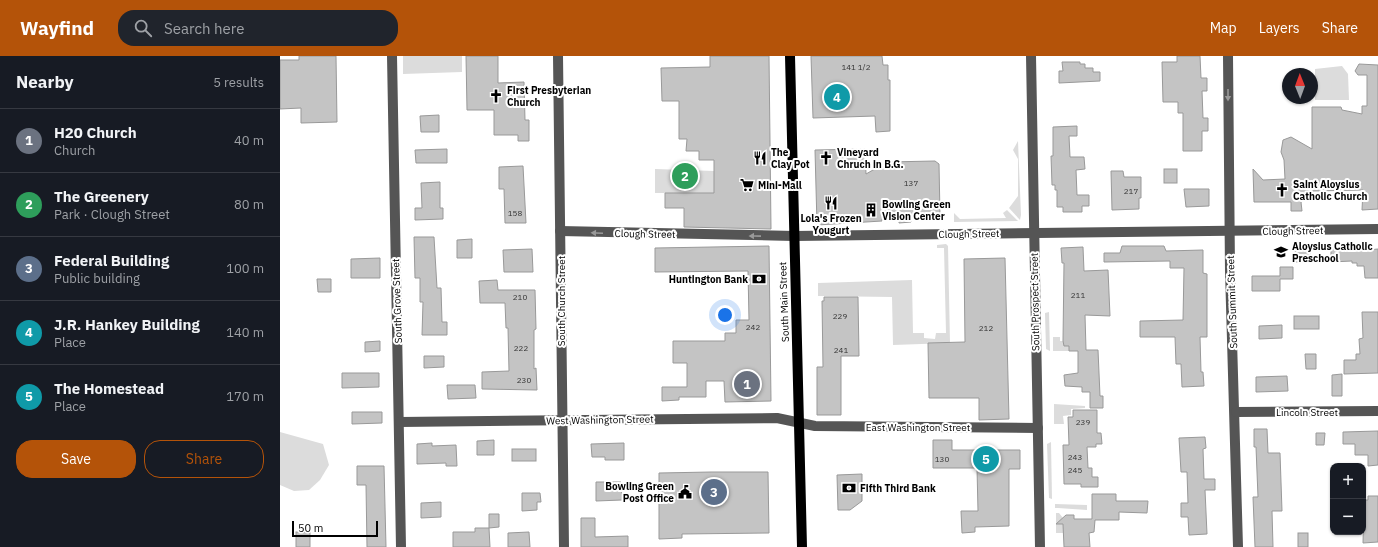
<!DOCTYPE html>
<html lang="en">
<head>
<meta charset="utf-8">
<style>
	body { margin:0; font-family:"IBM Plex Sans",sans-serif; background:#20242c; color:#f1f3f6 }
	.controls { position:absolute; right:12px; bottom:12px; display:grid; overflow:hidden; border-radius:8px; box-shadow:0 1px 3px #0004 }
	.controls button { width:36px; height:36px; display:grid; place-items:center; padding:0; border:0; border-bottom:1px solid #363941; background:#171b24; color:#f1f3f6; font:20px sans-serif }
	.compass { position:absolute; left:1002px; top:12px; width:36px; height:36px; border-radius:50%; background:#171b24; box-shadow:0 1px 3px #0004; rotate:359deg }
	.scale { position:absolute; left:12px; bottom:10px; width:86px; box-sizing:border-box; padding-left:4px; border:2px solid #000; border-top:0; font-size:11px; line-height:14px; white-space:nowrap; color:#000; -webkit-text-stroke:3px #fff; paint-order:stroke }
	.you { position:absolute; left:445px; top:259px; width:14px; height:14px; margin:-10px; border:3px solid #fff; border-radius:50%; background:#1a73e8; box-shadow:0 0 0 6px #1a73e833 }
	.badge { display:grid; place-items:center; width:26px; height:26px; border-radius:50%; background:#b45309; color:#fff; font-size:13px; font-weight:700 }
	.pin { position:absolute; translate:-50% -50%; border:2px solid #fff; box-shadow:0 1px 4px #0006 }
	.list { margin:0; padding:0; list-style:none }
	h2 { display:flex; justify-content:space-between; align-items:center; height:52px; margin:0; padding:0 16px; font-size:17px }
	h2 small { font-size:13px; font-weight:400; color:#9ea1a6 }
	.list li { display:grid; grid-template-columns:26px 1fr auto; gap:12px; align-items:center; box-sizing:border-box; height:64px; padding:0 16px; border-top:1px solid #363941 }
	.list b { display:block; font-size:15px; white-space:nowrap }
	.list p { margin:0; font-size:13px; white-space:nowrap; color:#9ea1a6 }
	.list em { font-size:13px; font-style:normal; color:#9ea1a6 }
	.actions { display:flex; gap:8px; padding:12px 16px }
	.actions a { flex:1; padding:9px 0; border:1px solid #b45309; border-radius:16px; text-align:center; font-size:14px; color:#b45309 }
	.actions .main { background:#b45309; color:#fff }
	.icon { flex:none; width:22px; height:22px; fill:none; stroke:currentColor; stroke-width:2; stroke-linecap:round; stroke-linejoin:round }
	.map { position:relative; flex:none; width:1098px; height:491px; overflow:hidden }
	header { display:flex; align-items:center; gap:24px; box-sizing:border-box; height:56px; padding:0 20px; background:#b45309; color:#fff }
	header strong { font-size:19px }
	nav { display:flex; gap:22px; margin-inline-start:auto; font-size:14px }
	.search { width:280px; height:36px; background:#20242c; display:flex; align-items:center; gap:10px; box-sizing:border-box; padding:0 14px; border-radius:16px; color:#9ea1a6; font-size:15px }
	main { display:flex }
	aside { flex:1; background:#171b24 }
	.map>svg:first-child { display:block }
</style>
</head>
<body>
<header>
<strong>Wayfind</strong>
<div class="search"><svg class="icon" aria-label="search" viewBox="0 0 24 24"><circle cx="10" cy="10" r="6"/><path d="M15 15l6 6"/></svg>Search here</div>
<nav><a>Map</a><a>Layers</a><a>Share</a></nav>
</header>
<main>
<aside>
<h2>Nearby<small>5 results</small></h2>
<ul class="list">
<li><span class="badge" style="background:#6b7280">1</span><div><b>H20 Church</b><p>Church</p></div><em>40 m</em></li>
<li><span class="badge" style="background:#2e9e5b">2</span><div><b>The Greenery</b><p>Park · Clough Street</p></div><em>80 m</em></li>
<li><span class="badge" style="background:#5c6f8a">3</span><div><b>Federal Building</b><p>Public building</p></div><em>100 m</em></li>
<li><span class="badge" style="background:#0f9aa8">4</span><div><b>J.R. Hankey Building</b><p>Place</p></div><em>140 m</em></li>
<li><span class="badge" style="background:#0f9aa8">5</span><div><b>The Homestead</b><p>Place</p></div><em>170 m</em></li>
</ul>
<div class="actions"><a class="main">Save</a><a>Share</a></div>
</aside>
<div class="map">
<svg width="1098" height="491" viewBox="0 0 1098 491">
	<rect width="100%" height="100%" fill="#fff"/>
	<g fill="#dcdcdc">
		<polygon points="123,0 182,0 182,16 123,18"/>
		<polygon points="1062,10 1068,18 1069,44 1035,44 1035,13"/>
		<polygon points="738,85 741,159 740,164 729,152 738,140 738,103 733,94"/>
		<polygon points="375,113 434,115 444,137 375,137"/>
		<polygon points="727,154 738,165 674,166 674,157 680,163 726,162 723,157"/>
		<polygon points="666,188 668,190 670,287 613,289 612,241 538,240 538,227 632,224 633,277 644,277 644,282 655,283 656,277 666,277 664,192 657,192 657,189"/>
		<polygon points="769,256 770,295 766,293 765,257"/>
		<polygon points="773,281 780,281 780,285 784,285 789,290 789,295 773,295"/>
		<polygon points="774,348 805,350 805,352 791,353 791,359 783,360 784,368 774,368"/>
		<polygon points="0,376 43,388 49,409 40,424 29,434 14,435 0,429"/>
		<polygon points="771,386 772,443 769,442 767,388"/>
		<polygon points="775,448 807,449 807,454 778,452 775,452"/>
		<polygon points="776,457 779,457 783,462 784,477 776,477"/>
	</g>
	<g fill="#c4c4c4" stroke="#999">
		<polygon points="19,0 56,0 57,66 21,67 21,52 0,53 0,4 19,4"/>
		<polygon points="186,0 218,0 218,27 244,26 245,64 249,64 249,85 238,85 238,79 214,79 214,54 187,54"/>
		<polygon points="430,0 489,0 491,173 404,171 404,152 385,152 385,137 434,137 434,104 419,104 419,95 406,95 407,83 399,83 399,45 382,45 381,12 430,11"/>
		<polygon points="531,0 602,0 603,9 608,9 608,24 610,24 610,75 596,76 595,60 533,62"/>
		<polygon points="897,0 920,0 921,22 927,22 927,35 922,35 923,62 928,62 928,75 922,75 922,95 903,95 903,57 898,57 898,46 883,46 882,6 897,6"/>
		<polygon points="782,6 800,6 800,8 805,8 805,12 813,12 813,16 820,16 820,25 779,27 779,15 783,15"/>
		<polygon points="1079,8 1098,9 1098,153 1082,154 1083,134 1032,135 1028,142 1021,146 1022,155 1011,155 1011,146 974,146 973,113 983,124 1005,123 1004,104 1001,96 1003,84 1011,81 1032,93 1032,51 1061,51 1062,54 1082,58 1082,50 1087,50 1087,19 1078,19 1075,15"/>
		<polygon points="159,59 159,76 141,76 140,60"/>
		<polygon points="797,70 797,80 789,80 790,101 804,101 805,113 796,114 797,139 809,139 809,150 802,150 802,156 783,156 783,151 777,151 777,134 775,134 775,129 772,129 771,100 773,100 773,71"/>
		<polygon points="167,93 167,107 136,107 135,94"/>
		<polygon points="585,93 586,118 607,106 655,105 659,108 660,160 631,160 631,166 619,167 619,163 602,163 602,165 537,169 535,94"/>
		<polygon points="243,110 246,167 225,167 224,133 219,133 219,111"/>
		<rect x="884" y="113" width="13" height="14"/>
		<polygon points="831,115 843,115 844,121 861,121 861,142 859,142 859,153 832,154"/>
		<polygon points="160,126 160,152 163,152 163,163 135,164 135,152 142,152 141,127"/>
		<polygon points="904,133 929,133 929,150 906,151"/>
		<polygon points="134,181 154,181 157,232 161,232 162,266 167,266 167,279 142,279 143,246 140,246 140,222 135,222"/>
		<polygon points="192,183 192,202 177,202 177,184"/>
		<polygon points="489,190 491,345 445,346 444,325 426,325 426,341 399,341 399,344 382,345 382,331 407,331 407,307 393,307 393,285 445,285 445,277 456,277 456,264 469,264 468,215 375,216 375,192"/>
		<polygon points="842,190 884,190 886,195 923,194 923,217 927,218 927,281 920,281 921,316 923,316 924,330 902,331 901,308 896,308 895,281 860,281 860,265 903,264 904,212 890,212 890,205 824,206 824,197 840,197"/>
		<polygon points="1015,190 1030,190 1031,206 1015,206"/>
		<polygon points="803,191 804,215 828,214 830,260 805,259 806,294 818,294 820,340 823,340 823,352 810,352 810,336 802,336 802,331 785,330 784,319 798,317 798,295 789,295 789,290 784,290 783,285 784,207 782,207 781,192"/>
		<polygon points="1087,192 1087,194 1098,193 1098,222 1085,222 1084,210 1077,210 1077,207 1072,207 1072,205 1051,206 1051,193"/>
		<polygon points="252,193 253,216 224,216 223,194"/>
		<polygon points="100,202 100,222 71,222 71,203"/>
		<polygon points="725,202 729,363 699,364 699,342 649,342 648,287 685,286 684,203"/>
		<polygon points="1000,211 1013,211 1013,223 1000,223 1000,235 972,235 972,220 1000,220"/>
		<polygon points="37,223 51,223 51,236 38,236"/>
		<polygon points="217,224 218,234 255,234 256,273 254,274 254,313 256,312 257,334 202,333 202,316 229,315 228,272 226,272 225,247 200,247 199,225"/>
		<polygon points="544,241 578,241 579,300 561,300 561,359 537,359 537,311 543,311 542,245 544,245"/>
		<polygon points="1082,256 1098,256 1098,317 1064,318 1064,304 1076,304 1076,298 1080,298 1079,283 1083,282"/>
		<rect x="1014" y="260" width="25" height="13"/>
		<polygon points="1002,269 1002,282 979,283 979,270"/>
		<polygon points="100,285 100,295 85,296 85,286"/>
		<polygon points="1025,298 1036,298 1036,313 1026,313"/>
		<polygon points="144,300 164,300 164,311 144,312"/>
		<polygon points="62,317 99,317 99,331 62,332"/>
		<polygon points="1062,318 1062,340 1052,340 1052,319"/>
		<polygon points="1007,320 1008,335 976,336 976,321"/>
		<polygon points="167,329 195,329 196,342 168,343"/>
		<polygon points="793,354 817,354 817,377 821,377 822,388 816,388 816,391 807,391 808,412 812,412 812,421 818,421 818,431 801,431 801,428 784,428 783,389 789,389 788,361 793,361"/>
		<polygon points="72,356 102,356 102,367 72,368"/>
		<polygon points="974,373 987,373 988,397 1000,397 1002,455 992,455 993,491 975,491 973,441 978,441 976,391 974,391"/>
		<polygon points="1098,375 1098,409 1088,410 1088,399 1075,399 1075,388 1063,388 1063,376"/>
		<polygon points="1036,377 1045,377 1044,389 1036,389"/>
		<polygon points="925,381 926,392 923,393 924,423 935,423 935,434 925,434 927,478 909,479 908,461 901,461 901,447 908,447 907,416 901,416 899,382"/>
		<polygon points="214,384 214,399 197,399 197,385"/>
		<polygon points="653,384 672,384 672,394 740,394 740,413 729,413 729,470 695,471 695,476 682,477 681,455 698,455 697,412 653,412"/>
		<polygon points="152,387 152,390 176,389 177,410 166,410 166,407 137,408 137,388"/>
		<polygon points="344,387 344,404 325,404 325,401 312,401 311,388"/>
		<rect x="232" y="393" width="24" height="12"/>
		<polygon points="77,410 104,410 106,491 87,491 86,429 77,429"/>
		<polygon points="431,416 488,416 489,477 402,478 402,482 379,483 379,417"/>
		<polygon points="582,418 582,445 570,454 558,454 557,419"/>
		<polygon points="316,426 341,426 342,444 316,445"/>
		<polygon points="242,437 260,437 261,446 257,446 257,454 242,455"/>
		<polygon points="812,438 836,438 836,445 868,445 867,457 839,456 839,464 815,464 814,476 809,477 810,491 784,491 783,468 776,468 786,459 794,459 794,463 812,463"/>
		<polygon points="1088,440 1098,440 1098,486 1083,487 1084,444 1088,444"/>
		<polygon points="161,446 161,461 141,462 141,447"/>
		<polygon points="209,458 219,458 219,471 209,472"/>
		<polygon points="301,462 315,462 315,481 348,480 348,491 301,491"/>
		<polygon points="195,472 209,472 210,491 173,491 173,476 195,476"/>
		<rect x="16" y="476" width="14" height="15"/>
		<polygon points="249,476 250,491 228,491 228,477"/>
		<rect x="1018" y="477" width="10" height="14"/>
	</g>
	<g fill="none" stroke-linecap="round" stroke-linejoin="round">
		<g stroke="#555" stroke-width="10">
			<path d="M112,0c2,164 7,327 9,491"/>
			<polyline points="278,0 284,491"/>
			<polyline points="751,0 760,491"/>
			<polyline points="948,0 950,215 958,491"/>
			<polyline points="280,175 514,180 1098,173"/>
			<polyline points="956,356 1098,355"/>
			<polyline points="120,366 497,362 535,370 758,372"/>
		</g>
		<polyline stroke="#000" stroke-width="10" points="510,0 522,491"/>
	</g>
	<defs><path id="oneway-solid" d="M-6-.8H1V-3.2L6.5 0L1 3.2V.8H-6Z"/></defs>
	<g fill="#999">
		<use href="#oneway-solid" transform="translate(948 39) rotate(90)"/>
		<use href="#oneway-solid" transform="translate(317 177) rotate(-178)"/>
		<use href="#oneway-solid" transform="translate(475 180) rotate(-179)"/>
	</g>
	<defs>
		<g id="church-bare" transform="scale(1.08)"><path d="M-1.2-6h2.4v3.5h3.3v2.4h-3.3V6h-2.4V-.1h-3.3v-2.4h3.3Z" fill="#000" stroke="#fff" stroke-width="2.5" paint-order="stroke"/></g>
		<g id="restaurant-bare" transform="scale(1.08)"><path d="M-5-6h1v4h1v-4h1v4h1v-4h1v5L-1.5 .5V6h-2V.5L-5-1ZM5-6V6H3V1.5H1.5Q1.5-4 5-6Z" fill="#000" stroke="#fff" stroke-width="2.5" paint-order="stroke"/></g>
		<g id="supermarket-bare" transform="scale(1.08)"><path d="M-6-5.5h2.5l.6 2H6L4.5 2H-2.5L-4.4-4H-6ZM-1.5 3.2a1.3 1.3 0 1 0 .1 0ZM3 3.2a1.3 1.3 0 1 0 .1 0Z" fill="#000" stroke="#fff" stroke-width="2.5" paint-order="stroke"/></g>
		<g id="building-bare" transform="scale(1.08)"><path d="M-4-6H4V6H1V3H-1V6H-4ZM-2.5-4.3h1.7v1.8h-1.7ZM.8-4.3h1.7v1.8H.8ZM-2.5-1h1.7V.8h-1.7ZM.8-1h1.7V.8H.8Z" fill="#000" stroke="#fff" stroke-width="2.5" paint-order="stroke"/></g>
		<g id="school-bare" transform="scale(1.08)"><path d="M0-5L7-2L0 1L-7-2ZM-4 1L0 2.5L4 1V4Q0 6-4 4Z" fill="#000" stroke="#fff" stroke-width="2.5" paint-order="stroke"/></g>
		<g id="bank-bare" transform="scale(1.08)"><path d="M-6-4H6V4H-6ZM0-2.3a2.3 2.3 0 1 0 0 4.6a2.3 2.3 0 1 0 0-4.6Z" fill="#000" stroke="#fff" stroke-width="2.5" paint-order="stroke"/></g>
		<g id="civic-bare" transform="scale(1.08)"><path d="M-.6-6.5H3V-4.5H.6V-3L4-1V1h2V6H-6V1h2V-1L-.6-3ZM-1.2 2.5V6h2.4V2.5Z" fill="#000" stroke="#fff" stroke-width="2.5" paint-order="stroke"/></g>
	</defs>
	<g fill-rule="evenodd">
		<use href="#church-bare" x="216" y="40"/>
		<use href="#restaurant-bare" x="480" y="102"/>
		<use href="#church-bare" x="546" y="102"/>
		<use href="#supermarket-bare" x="467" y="129"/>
		<use href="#church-bare" x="1002" y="134"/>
		<use href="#restaurant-bare" x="551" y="147"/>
		<use href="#building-bare" x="591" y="154"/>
		<use href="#school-bare" x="1001" y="196"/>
		<use href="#bank-bare" x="479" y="223"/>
		<use href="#bank-bare" x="569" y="432"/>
		<use href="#civic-bare" x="405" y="436"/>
	</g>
	<g text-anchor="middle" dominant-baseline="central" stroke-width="4" stroke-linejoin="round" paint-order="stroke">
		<g font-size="8" fill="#313131">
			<text x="576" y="11">141 1/2</text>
			<text x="631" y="127">137</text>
			<text x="851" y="135">217</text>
			<text x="235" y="157">158</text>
			<text x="798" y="239">211</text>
			<text x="240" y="241">210</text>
			<text x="560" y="260">229</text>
			<text x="473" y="271">242</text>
			<text x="706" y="272">212</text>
			<text x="241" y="292">222</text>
			<text x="561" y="294">241</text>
			<text x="244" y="324">230</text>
			<text x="803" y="366">239</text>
			<text x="795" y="401">243</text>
			<text x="662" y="403">130</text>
			<text x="795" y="414">245</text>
		</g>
		<g font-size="10" font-weight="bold" fill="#000" stroke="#fff" text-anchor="start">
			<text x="227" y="34">First Presbyterian<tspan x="227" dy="12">Church</tspan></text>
			<text x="491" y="96">The<tspan x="491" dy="12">Clay Pot</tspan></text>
			<text x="557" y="96">Vineyard<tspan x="557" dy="12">Chruch in B.G.</tspan></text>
			<text x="1013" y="128">Saint Aloysius<tspan x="1013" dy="12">Catholic Church</tspan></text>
			<text x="478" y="129">Mini-Mall</text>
			<text x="602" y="148">Bowling Green<tspan x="602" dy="12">Vision Center</tspan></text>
			<text x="551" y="162" text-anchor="middle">Lola's Frozen<tspan x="551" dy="12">Yougurt</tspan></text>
			<text x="1012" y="190">Aloysius Catholic<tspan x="1012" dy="12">Preschool</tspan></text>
			<text x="468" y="223" text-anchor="end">Huntington Bank</text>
			<text x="394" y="430" text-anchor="end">Bowling Green<tspan x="394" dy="12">Post Office</tspan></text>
			<text x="580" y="432">Fifth Third Bank</text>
		</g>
		<g font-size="10" fill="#000" stroke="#fff">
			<text transform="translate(1013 175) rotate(-1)">Clough Street</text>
			<text transform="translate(365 178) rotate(1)">Clough Street</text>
			<text transform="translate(689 178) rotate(-1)">Clough Street</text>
			<text transform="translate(117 245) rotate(-92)">South Grove Street</text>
			<text transform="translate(281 245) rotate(-90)">South Church Street</text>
			<text transform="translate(504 246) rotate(-92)">South Main Street</text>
			<text transform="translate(755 246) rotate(-91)">South Prospect Street</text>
			<text transform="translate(952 246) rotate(-92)">South Summit Street</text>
			<text x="1027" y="356">Lincoln Street</text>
			<text transform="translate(320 364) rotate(-1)">West Washington Street</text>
			<text x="638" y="371">East Washington Street</text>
		</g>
	</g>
</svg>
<div class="controls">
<button>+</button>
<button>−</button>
</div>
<svg class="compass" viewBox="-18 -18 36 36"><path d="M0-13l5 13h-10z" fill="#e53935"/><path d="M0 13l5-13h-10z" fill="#9ea1a6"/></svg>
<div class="scale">50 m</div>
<div class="you"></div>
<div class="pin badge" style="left:467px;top:328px;background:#6b7280">1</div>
<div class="pin badge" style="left:405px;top:120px;background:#2e9e5b">2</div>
<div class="pin badge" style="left:434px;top:436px;background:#5c6f8a">3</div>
<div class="pin badge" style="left:557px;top:41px;background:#0f9aa8">4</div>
<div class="pin badge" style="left:706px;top:403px;background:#0f9aa8">5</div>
</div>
</main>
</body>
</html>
